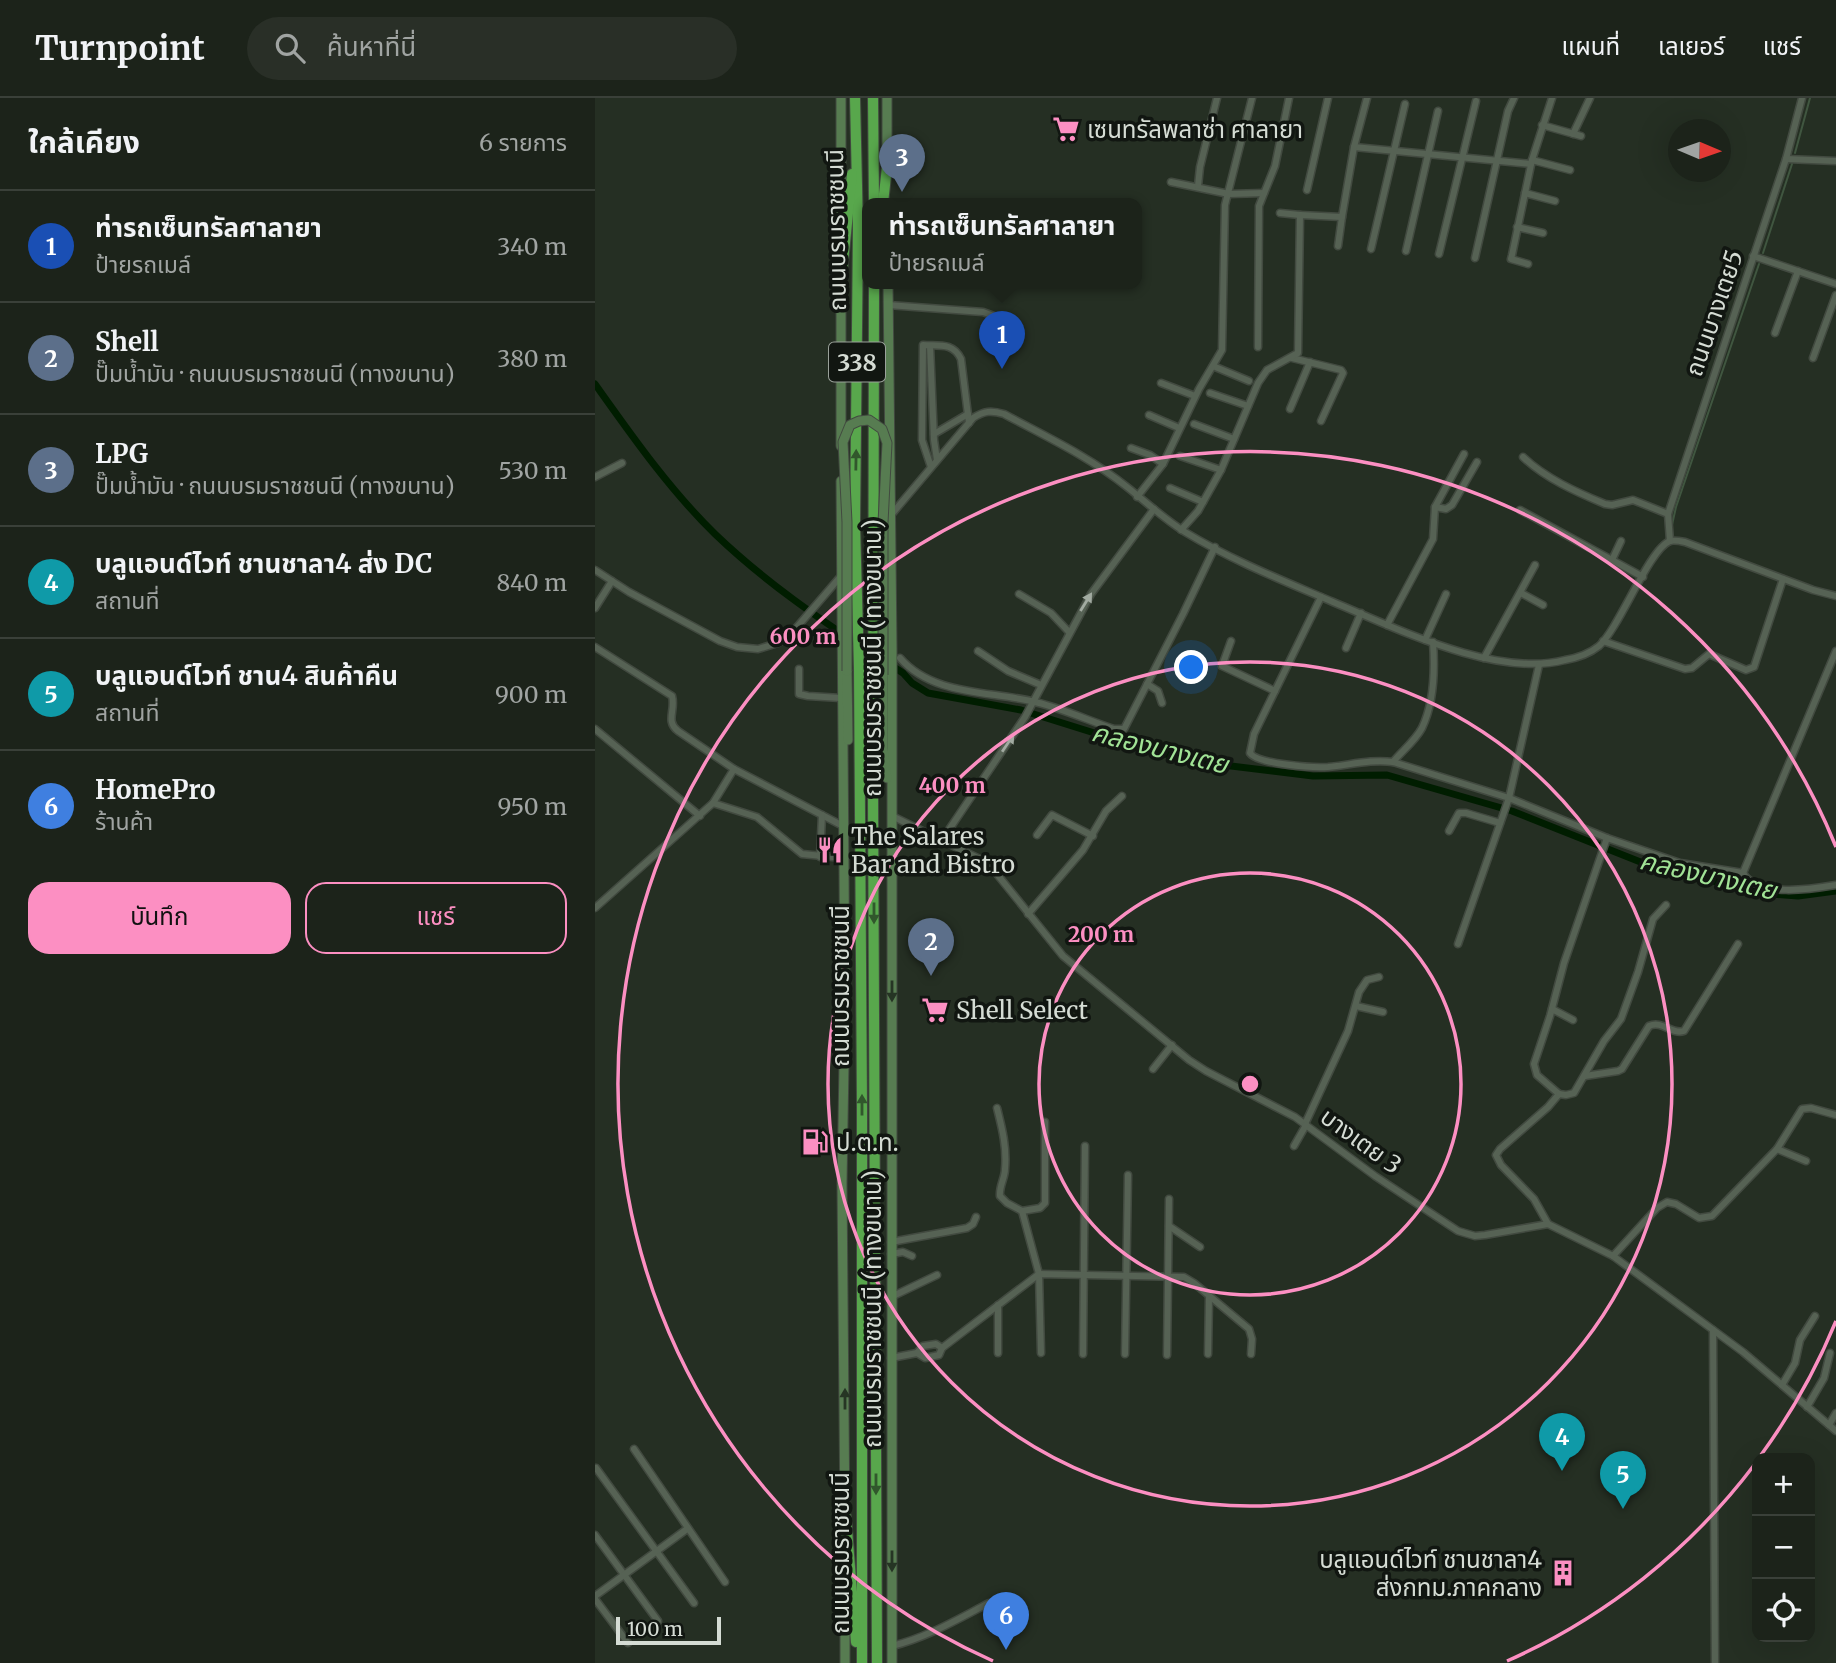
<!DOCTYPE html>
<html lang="th">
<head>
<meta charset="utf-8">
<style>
	body { margin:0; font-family:Merriweather,"Noto Sans Thai",serif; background:#292f27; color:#f1f3f6 }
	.controls { position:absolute; right:21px; bottom:21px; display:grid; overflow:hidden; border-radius:14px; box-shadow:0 7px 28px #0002 }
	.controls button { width:63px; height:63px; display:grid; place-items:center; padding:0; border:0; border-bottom:2px solid #3a4039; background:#1c231a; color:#f1f3f6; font:35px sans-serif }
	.compass { position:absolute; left:1073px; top:21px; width:63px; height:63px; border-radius:50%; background:#1c231a; box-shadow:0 7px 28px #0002; rotate:92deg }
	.scale { position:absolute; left:21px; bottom:18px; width:105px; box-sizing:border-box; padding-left:7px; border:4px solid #d5dcd4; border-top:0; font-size:19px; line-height:24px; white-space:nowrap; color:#d5dcd4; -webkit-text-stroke:5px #111611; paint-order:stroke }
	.you { position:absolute; left:597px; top:570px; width:24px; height:24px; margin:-18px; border:5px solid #fff; border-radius:50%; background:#1a73e8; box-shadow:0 0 0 10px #1a73e833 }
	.badge { display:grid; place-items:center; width:46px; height:46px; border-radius:50%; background:#fc8fc2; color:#fff; font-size:23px; font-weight:700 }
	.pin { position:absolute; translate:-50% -58px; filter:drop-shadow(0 2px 4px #0008) }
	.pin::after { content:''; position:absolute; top:37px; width:24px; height:21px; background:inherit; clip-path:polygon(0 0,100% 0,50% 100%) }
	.popup { position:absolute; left:267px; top:100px; width:280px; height:91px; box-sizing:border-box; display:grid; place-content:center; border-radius:14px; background:#1c231a; filter:drop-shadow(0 2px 5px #0005); font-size:23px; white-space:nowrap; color:#a0a4a2 }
	.popup b { font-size:26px; color:#f1f3f6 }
	.popup::after { content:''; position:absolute; left:50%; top:100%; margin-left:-14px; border:14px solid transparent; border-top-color:#1c231a }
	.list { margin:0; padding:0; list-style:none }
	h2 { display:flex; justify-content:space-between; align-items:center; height:91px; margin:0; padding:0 28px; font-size:30px }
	h2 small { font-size:23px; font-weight:400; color:#a0a4a2 }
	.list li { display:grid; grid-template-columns:46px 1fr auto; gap:21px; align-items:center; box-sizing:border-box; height:112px; padding:0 28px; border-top:2px solid #3a4039 }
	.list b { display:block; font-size:26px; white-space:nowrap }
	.list p { margin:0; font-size:23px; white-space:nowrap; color:#a0a4a2 }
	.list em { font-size:23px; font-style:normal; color:#a0a4a2 }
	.actions { display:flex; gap:14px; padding:21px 28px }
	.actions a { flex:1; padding:16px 0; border:2px solid #fc8fc2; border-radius:21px; text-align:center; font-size:24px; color:#fc8fc2 }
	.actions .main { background:#fc8fc2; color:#111 }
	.icon { flex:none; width:38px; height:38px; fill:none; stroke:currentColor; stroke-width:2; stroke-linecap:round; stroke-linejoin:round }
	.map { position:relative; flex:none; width:1241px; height:1565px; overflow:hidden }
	header { display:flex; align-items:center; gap:42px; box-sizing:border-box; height:98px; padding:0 35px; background:#1c231a; border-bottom:2px solid #3a4039 }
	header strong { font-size:33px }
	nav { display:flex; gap:38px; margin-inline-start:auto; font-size:24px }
	.search { width:490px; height:63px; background:#292f27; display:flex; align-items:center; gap:18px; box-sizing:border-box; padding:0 24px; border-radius:38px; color:#a0a4a2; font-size:26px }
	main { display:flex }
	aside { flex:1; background:#1c231a }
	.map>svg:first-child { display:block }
</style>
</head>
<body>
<header>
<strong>Turnpoint</strong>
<div class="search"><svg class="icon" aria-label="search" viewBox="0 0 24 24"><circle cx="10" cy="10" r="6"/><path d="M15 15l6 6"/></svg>ค้นหาที่นี่</div>
<nav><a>แผนที่</a><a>เลเยอร์</a><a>แชร์</a></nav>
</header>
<main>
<aside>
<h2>ใกล้เคียง<small>6 รายการ</small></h2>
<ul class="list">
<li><span class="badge" style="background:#1a4fb4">1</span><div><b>ท่ารถเซ็นทรัลศาลายา</b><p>ป้ายรถเมล์</p></div><em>340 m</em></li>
<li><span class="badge" style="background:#5c6f8a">2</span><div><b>Shell</b><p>ปั๊มน้ำมัน · ถนนบรมราชชนนี (ทางขนาน)</p></div><em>380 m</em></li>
<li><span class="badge" style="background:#5c6f8a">3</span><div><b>LPG</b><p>ปั๊มน้ำมัน · ถนนบรมราชชนนี (ทางขนาน)</p></div><em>530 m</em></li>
<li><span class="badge" style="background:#0f9aa8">4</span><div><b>บลูแอนด์ไวท์ ชานชาลา4 ส่ง DC</b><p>สถานที่</p></div><em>840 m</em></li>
<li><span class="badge" style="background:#0f9aa8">5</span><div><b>บลูแอนด์ไวท์ ชาน4 สินค้าคืน</b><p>สถานที่</p></div><em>900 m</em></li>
<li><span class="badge" style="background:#3f7fe0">6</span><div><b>HomePro</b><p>ร้านค้า</p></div><em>950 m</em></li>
</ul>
<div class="actions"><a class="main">บันทึก</a><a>แชร์</a></div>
</aside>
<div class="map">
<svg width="1241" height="1565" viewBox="0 0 1241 1565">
	<rect width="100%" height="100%" fill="#252f23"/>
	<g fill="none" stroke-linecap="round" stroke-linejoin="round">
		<g stroke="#405640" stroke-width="2">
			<polyline points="1200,55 1215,0"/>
			<polyline points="1168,155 1197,66"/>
			<polyline points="1077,427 1081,409 1164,166"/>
		</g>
		<g stroke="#001d00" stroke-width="7">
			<path d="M0,286c37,52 74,105 120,150 49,47 104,85 161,122"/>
			<polyline points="294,566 308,575 317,585 333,595 426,612 560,654 628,667 718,678 792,677 917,713 1048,765 1091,777 1177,796 1203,798 1241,793"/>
		</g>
		<g stroke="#424a40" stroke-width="9">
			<g id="minor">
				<polyline points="947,27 986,38"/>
				<polyline points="978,36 995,0"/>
				<polyline points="759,49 936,66"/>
				<polyline points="1191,61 1241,63"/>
				<polyline points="937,62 975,72"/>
				<polyline points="576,84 634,96 669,95"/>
				<polyline points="603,88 605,69 622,0"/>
				<polyline points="712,92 733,0"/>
				<polyline points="930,95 960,103"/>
				<polyline points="685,115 705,117"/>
				<polyline points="922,129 948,135"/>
				<polyline points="743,148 747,119"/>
				<polyline points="776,151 810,6"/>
				<polyline points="811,153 843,13"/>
				<polyline points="844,156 881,3"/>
				<polyline points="1158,158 1241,186"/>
				<polyline points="880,160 913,13 919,0"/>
				<polyline points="933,166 916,161 917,157 937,62 957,0"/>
				<polyline points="293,207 388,214 410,222"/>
				<polyline points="1180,235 1203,173"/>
				<polyline points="335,248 339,342 342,362"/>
				<polyline points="663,249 664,108 680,68 694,0"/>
				<polyline points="697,260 746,272 748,275 726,323"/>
				<polyline points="1218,260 1241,197"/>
				<polyline points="618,268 654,283"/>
				<polyline points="566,285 600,298"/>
				<polyline points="615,295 653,308"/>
				<polyline points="695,311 715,264"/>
				<polyline points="554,317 584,330"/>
				<polyline points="599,326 639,341"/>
				<polyline points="339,336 373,316"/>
				<polyline points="536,350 555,357 568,366"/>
				<polyline points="585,358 626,372"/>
				<path d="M928,359c22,21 53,35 82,47l7,1 21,-5 35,14"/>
				<path d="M336,369l-9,-27 1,-95c16,1 30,-3 38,14l8,64"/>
				<polyline points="0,379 27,365"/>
				<polyline points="575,390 608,404"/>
				<polyline points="542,399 568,366 604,291 627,252 630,107 657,0"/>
				<polyline points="840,409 851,411 857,407 882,364"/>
				<polyline points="925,412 1048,479"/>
				<path d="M296,417l82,-97c11,-7 18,-8 31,-4 41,22 86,43 123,73 19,15 37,32 58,45 46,28 99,49 148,70 65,27 163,76 232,58 12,-2 24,-6 34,-14 21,-19 50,-97 71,-105 4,-1 10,0 15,1l128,48 23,6"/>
				<polyline points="586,432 603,413 626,372 663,285 672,272 703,255 705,117 747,119 759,49 772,0"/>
				<polyline points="1075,443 1073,416 1191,61 1207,0"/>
				<polyline points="1017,462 1026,443"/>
				<polyline points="0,472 34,494 125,543 142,549 163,551 183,545 196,536 246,478"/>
				<polyline points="926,495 948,507"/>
				<polyline points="424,496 456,515 474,534"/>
				<path d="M726,499l-67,137 -4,19c7,11 63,15 78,14 22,-2 43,-8 65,-5l116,36 -51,146"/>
				<polyline points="0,510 17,483"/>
				<polyline points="792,527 838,441 840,409 869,356"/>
				<polyline points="830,542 851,496"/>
				<polyline points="636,543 627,568 680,593"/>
				<polyline points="1008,543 1090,571 1097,570 1114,556 1151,572 1159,569 1188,481"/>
				<path d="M0,549l77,49c4,14 -7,25 6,35l56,38 109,57"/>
				<polyline points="751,550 766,515"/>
				<polyline points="383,553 413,573 446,587"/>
				<path d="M305,560c32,37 87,33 131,43 28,6 56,19 83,28h10l59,-115 32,-67"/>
				<polyline points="889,560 940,467"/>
				<polyline points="944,567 914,700 1012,740 969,865 955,918 939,966 942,977 964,996 953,1009 905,1051 901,1057 906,1067 939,1101 953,1126"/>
				<polyline points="204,571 204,596 213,598 246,600"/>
				<polyline points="552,586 563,593 567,605"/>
				<polyline points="0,631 105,718"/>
				<path d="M798,664c9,-11 22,-21 29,-34 12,-25 13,-58 11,-86"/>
				<polyline points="118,705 139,671"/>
				<polyline points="297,718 393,765 468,858 594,962 611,973 700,1019 780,1078 863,1133 880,1138 890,1137 953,1126 1018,1158 1148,1254 1241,1333"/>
				<polyline points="854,733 864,715 871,715 905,725"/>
				<polyline points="442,737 457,717 498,738"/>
				<polyline points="1012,740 1085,765 1148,775 1241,553"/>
				<polyline points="347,742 430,619 496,496 559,411"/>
				<polyline points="225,759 227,717"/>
				<path d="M1148,775c15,25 69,16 93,12"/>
				<polyline points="0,810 118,705 162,719 207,756 248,760"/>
				<polyline points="433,816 488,752 511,713 527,698"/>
				<polyline points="761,908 788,914"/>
				<polyline points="957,911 978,922"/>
				<polyline points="558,971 577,947"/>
				<path d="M990,978l33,-5 4,-2 27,-43c14,-6 22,9 35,5l54,-87"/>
				<polyline points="964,996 971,997 979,995 1009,943 1026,921 1043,874 1058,821 1071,807"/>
				<path d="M402,1010c5,20 10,39 8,61 0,9 -6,17 -5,27l7,7 15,8"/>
				<polyline points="710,1026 753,933 764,894 772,882 784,879"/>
				<polyline points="699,1048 711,1027"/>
				<polyline points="1182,1051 1211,1063"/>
				<polyline points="574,1128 605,1149"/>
				<polyline points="296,1144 372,1130 378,1126 381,1119"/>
				<polyline points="296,1156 308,1154 317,1158"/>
				<polyline points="1018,1158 1062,1110 1072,1104 1081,1106 1104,1120 1117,1118 1182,1051 1207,1011 1216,1010 1241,1017"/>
				<polyline points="296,1199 342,1177"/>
				<polyline points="1118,1232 1120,1565"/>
				<polyline points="322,1255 328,1248 341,1246 347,1250"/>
				<polyline points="403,1255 403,1207"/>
				<polyline points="446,1255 444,1176 427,1113 445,1110 450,1105 450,1024"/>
				<polyline points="488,1256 490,1048"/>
				<polyline points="530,1256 533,1077"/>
				<polyline points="613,1256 614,1200"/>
				<polyline points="572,1257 574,1101"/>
				<polyline points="296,1260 322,1255 330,1260 344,1257 347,1250 444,1176 589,1179 599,1185 654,1231 657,1241 656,1256"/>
				<polyline points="1187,1287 1200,1265 1205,1242 1220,1218"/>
				<polyline points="1212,1309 1229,1280 1235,1255"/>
				<polyline points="1234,1327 1241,1315"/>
				<polyline points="39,1351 130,1484"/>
				<polyline points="1,1370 99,1505"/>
				<polyline points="0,1437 63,1523"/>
				<polyline points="0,1498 92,1431"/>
				<polyline points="0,1501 33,1545"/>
				<path d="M297,1548c34,-8 66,-27 97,-43"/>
			</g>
		</g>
		<g stroke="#424a40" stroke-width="11">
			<g id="secondary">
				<polyline points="246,0 246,149"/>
				<polyline points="292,0 292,75"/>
				<polyline points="246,177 246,348"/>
				<polyline points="293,185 297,550 297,1565"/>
				<polyline points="246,383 250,905 247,1086 250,1426"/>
				<polyline points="252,573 253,642"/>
				<polyline points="288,577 288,650 292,680"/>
				<polyline points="250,1565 250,1461"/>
			</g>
		</g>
		<g stroke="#424a40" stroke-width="12">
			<g id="trunk">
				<polyline points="260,0 263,131 260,428 264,570 267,1010 267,1565"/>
				<polyline points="278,0 279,105"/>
				<polyline points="288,105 292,69"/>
				<polyline points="246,184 257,76"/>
				<polyline points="279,185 278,700 282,1565"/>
				<polyline points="251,1419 261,1544"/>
			</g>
		</g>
		<use href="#minor" stroke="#566254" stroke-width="6"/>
		<use href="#secondary" stroke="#577c51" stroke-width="9"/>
		<use href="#trunk" stroke="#58a74c" stroke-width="10"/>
		<g stroke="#424a40" stroke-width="11" stroke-linecap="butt">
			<polyline id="secondary-bridge" points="252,573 252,424 248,344 255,327 264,323 274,322 287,331 292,345 288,425 288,577"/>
		</g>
		<use href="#secondary-bridge" stroke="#577c51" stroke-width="9"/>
	</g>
	<defs><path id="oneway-solid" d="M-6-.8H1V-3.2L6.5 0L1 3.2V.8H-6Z" transform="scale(1.75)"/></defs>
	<g fill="#31572c">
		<use href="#oneway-solid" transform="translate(261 362) rotate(-89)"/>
		<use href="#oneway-solid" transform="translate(279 815) rotate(90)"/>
		<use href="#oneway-solid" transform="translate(267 1007) rotate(-90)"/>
		<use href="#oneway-solid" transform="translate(281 1386) rotate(90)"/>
	</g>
	<g fill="#a2aba1">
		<use href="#oneway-solid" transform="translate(491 504) rotate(-58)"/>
		<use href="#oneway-solid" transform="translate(413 645) rotate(-56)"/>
	</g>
	<g fill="#263524">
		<use href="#oneway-solid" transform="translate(297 893) rotate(90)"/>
		<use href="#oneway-solid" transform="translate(250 1301) rotate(-90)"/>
		<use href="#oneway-solid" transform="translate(297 1463) rotate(90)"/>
	</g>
	<g fill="none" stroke="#fc8fc2" stroke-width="3.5">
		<circle cx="655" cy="986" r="211"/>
		<circle cx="655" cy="986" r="422"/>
		<path d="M1241 1223A632 632 0 0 1 1166 1357M1160 1366A632 632 0 0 1 912 1563M398 1563A632 632 0 1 1 1241 749"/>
	</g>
	<defs>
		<g id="supermarket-bare" transform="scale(2.1)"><path d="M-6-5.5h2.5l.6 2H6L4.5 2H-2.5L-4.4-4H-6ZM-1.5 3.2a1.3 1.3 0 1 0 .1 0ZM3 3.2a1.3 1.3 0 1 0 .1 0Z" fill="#fc8fc2" stroke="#111611" stroke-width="2.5" paint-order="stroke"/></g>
		<g id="restaurant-bare" transform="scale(2.1)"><path d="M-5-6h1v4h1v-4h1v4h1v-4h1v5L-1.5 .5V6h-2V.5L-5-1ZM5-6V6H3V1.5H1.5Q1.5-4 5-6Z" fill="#fc8fc2" stroke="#111611" stroke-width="2.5" paint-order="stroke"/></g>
		<g id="fuel-bare" transform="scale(2.1)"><path d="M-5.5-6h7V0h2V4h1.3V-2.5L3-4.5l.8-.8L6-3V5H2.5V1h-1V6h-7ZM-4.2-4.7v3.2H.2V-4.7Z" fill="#fc8fc2" stroke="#111611" stroke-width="2.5" paint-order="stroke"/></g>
		<g id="building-bare" transform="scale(2.1)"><path d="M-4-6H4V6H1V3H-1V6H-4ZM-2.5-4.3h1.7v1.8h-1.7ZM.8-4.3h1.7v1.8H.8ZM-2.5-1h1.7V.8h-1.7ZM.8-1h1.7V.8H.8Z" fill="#fc8fc2" stroke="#111611" stroke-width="2.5" paint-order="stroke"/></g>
	</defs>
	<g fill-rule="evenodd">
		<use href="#supermarket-bare" x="471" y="31"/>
		<use href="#restaurant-bare" x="235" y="752"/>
		<use href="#supermarket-bare" x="340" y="912"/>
		<use href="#fuel-bare" x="220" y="1044"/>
		<use href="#building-bare" x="968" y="1475"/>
	</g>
	<g text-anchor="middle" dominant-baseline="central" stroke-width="7" stroke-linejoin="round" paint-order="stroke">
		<rect fill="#111611" stroke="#9aa19a" stroke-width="2" x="234" y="244.5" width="56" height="39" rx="5"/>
		<g font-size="23" font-weight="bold" fill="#d5dcd4">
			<text x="262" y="264">338</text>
		</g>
		<g font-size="24" fill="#d5dcd4" stroke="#111611" text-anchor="start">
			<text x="492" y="31">เซนทรัลพลาซ่า ศาลายา</text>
			<text x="256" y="738">The Salares<tspan x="256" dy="28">Bar and Bistro</tspan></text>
			<text x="361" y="912">Shell Select</text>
			<text x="241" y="1044">ป.ต.ท.</text>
			<text x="947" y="1461" text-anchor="end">บลูแอนด์ไวท์ ชานชาลา4<tspan x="947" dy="28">ส่งกทม.ภาคกลาง</tspan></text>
		</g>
		<g font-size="24" fill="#d5dcd4" stroke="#111611">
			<text transform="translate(241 132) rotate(-91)">ถนนบรมราชชนนี</text>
			<text transform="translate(1119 215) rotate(-71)">ถนนบางเตย5</text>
			<text transform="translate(277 560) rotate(-90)">ถนนบรมราชชนนี (ทางขนาน)</text>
			<text transform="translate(245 888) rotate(-90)">ถนนบรมราชชนนี</text>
			<text transform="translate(766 1043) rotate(36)">บางเตย 3</text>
			<text transform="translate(277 1211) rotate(-90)">ถนนบรมราชชนนี (ทางขนาน)</text>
			<text transform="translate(245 1455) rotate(-90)">ถนนบรมราชชนนี</text>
		</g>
		<g font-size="26" font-style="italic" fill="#a1e396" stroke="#111611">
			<text transform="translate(565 650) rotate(14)">คลองบางเตย</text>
			<text transform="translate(1113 777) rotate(13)">คลองบางเตย</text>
		</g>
	</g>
	<circle cx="655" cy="986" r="10" fill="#fc8fc2" stroke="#111611" stroke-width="3.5"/>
	<g font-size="21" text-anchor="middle" font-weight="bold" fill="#fc8fc2" stroke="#111611" stroke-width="7" stroke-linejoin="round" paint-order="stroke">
		<text x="208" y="546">600 m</text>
		<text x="357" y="695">400 m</text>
		<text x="506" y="844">200 m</text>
	</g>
</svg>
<div class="controls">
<button>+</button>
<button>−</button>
<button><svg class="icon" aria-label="locate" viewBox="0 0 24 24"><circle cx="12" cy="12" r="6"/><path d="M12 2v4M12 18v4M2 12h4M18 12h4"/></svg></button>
</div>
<svg class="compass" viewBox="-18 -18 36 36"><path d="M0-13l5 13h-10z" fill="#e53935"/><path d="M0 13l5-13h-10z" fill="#a0a4a2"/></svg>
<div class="scale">100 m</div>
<div class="you"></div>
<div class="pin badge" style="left:407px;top:271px;background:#1a4fb4">1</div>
<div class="popup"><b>ท่ารถเซ็นทรัลศาลายา</b>ป้ายรถเมล์</div>
<div class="pin badge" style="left:336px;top:878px;background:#5c6f8a">2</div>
<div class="pin badge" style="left:307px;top:94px;background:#5c6f8a">3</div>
<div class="pin badge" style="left:967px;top:1373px;background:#0f9aa8">4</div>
<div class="pin badge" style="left:1028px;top:1411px;background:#0f9aa8">5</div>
<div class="pin badge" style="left:411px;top:1552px;background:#3f7fe0">6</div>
</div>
</main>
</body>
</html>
